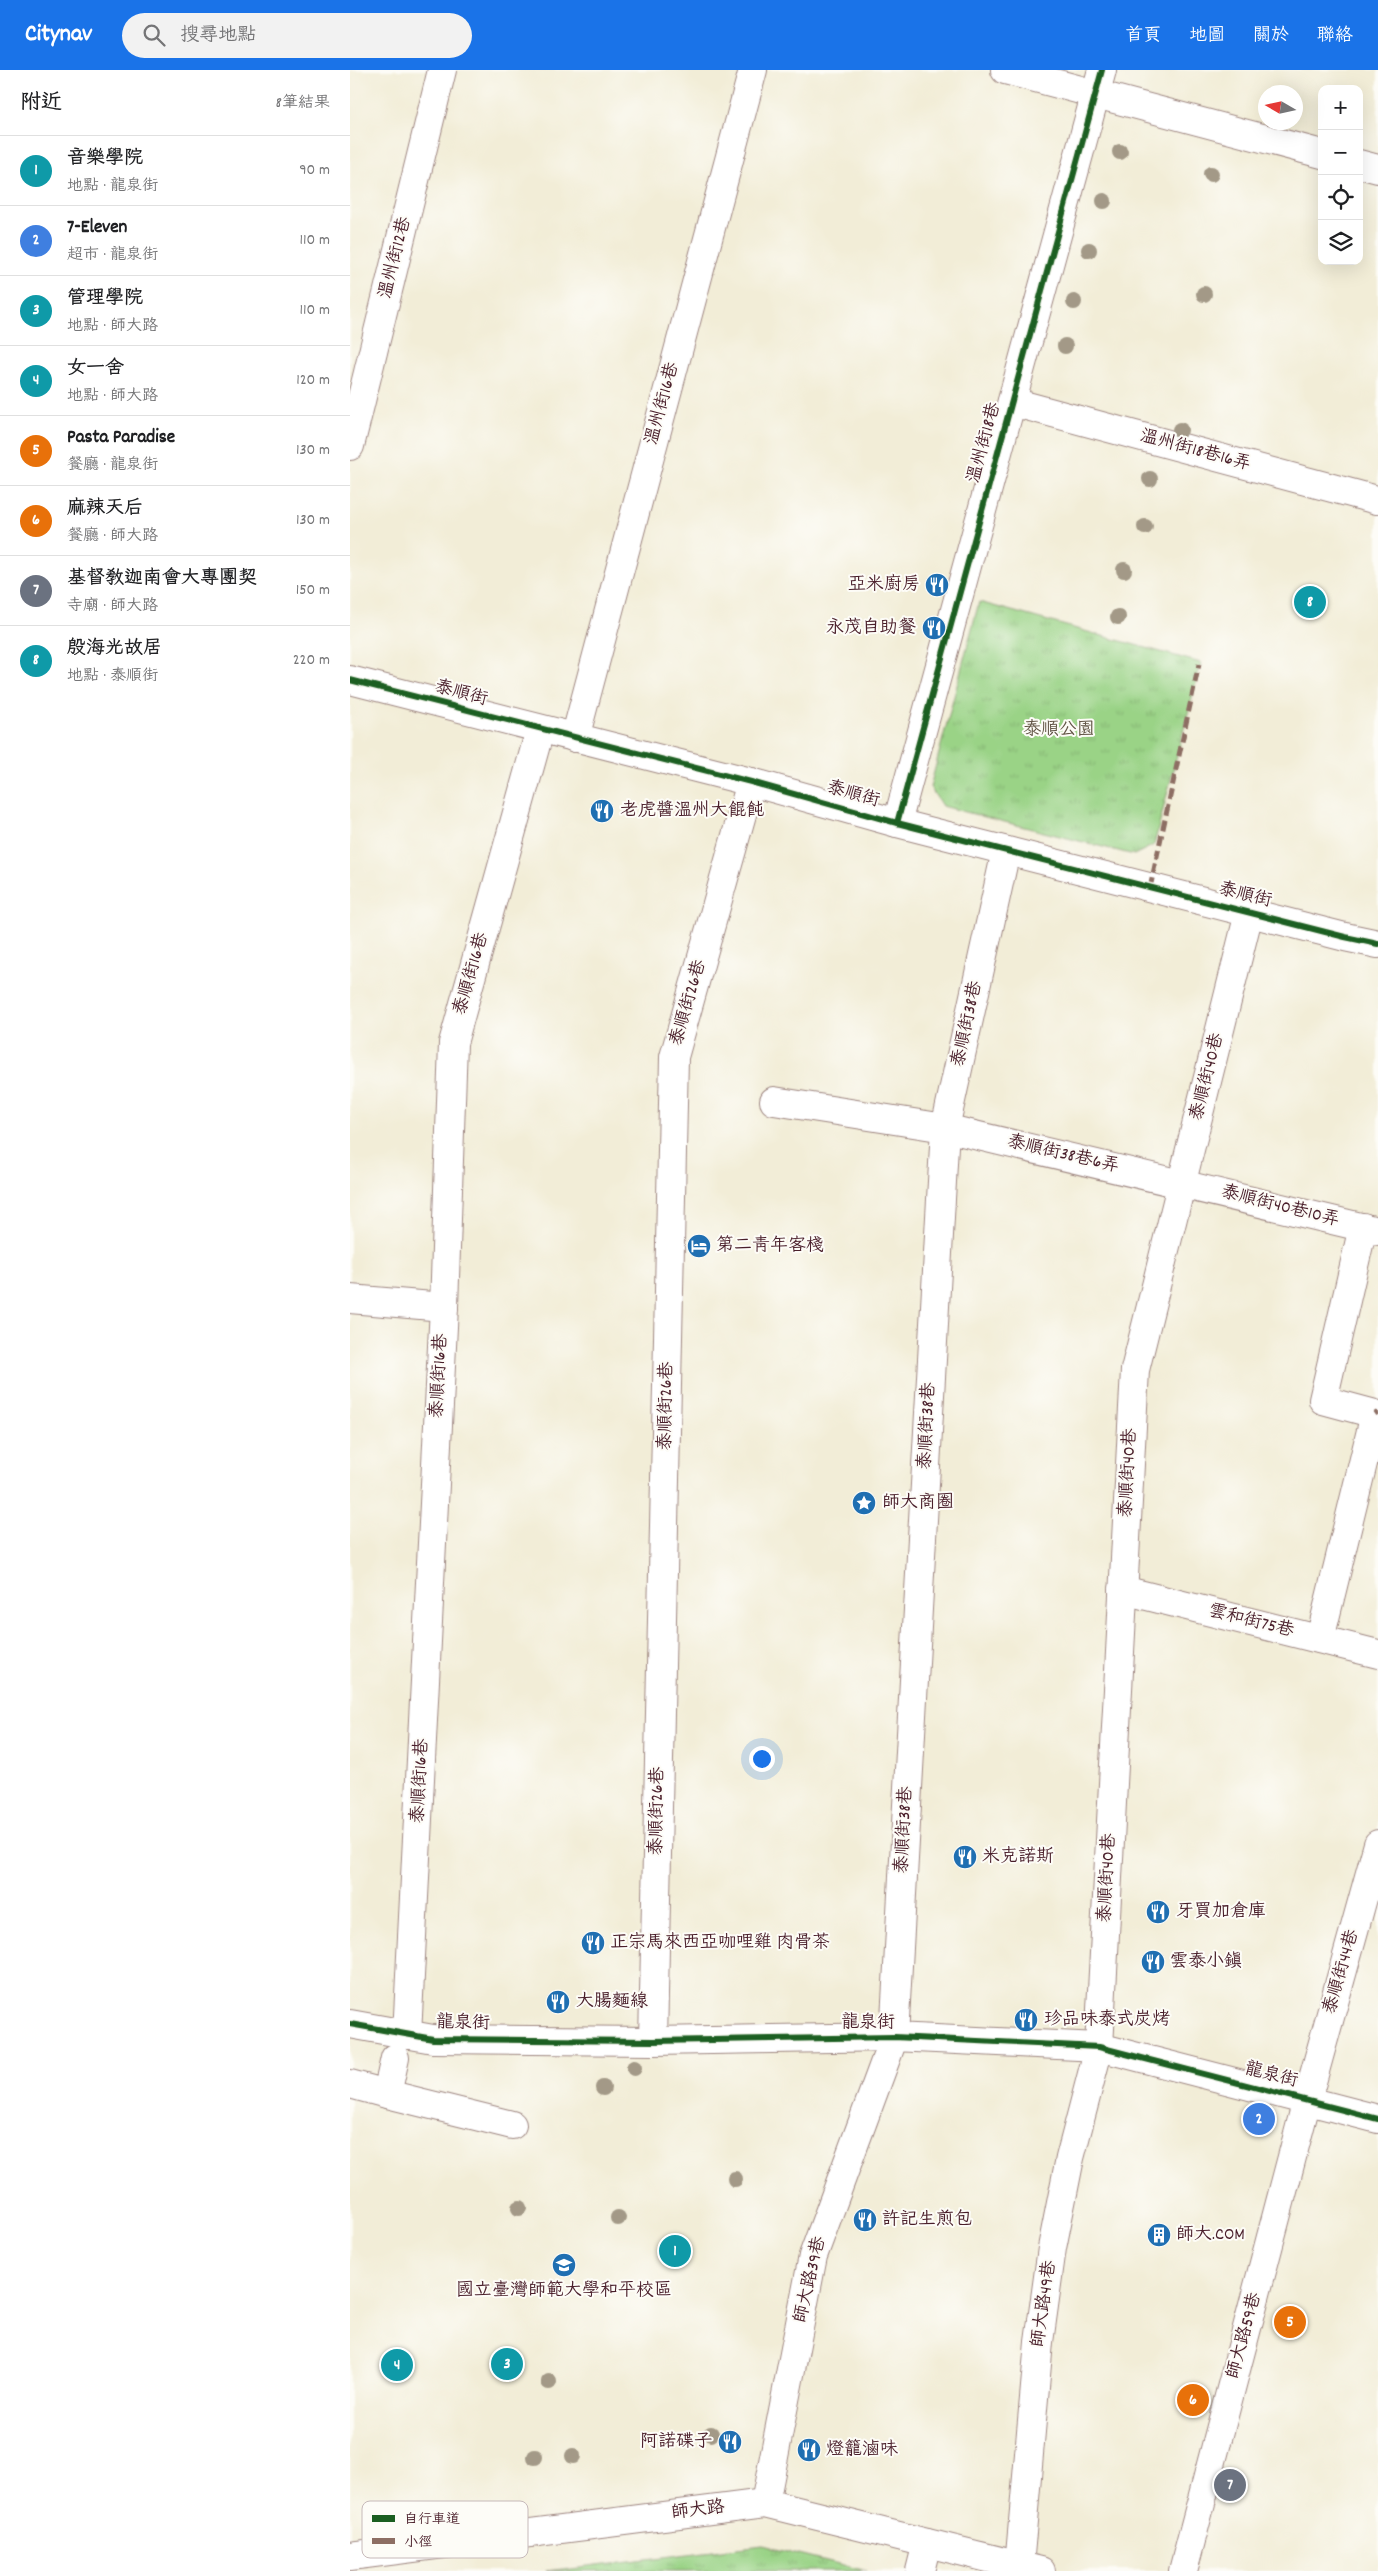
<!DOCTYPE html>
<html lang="zh-TW">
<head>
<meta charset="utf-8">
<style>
	body { margin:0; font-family:Dekko,"LXGW WenKai TC",sans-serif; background:#f2f2f2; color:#202124 }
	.controls { position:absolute; right:15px; top:15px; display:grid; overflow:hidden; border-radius:10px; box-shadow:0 5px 20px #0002 }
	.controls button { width:45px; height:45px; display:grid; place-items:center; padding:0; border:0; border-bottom:1px solid #e0e0e0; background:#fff; color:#202124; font:25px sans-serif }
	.compass { position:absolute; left:908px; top:15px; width:45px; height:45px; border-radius:50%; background:#fff; box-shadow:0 5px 20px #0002; rotate:279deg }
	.you { position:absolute; left:411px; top:1688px; width:18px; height:18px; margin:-12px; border:4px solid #fff; border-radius:50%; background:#1a73e8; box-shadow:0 0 0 8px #1a73e833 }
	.badge { display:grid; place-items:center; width:32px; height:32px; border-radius:50%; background:#1a73e8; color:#fff; font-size:16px; font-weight:700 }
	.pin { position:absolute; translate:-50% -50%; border:2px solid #fff; box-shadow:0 1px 5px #0006 }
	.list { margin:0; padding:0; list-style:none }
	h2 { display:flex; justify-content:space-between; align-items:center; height:65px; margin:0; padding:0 20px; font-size:21px }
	h2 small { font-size:16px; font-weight:400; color:#757577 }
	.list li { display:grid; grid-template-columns:32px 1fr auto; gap:15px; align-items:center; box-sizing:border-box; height:70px; padding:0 20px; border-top:1px solid #e0e0e0 }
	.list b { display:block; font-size:19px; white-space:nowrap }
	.list p { margin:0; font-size:16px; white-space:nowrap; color:#757577 }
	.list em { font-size:16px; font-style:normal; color:#757577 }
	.icon { flex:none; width:28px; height:28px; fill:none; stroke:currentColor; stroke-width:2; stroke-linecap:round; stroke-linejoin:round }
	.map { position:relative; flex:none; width:1028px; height:2501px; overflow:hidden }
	header { display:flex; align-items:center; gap:30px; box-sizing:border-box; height:70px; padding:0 25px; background:#1a73e8; color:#fff }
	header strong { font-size:24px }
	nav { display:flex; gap:28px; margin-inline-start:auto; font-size:18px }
	.search { width:350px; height:45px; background:#f2f2f2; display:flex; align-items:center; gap:12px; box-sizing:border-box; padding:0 18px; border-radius:28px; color:#757577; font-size:19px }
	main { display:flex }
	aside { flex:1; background:#fff }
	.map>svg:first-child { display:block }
</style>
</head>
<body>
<header>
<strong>Citynav</strong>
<div class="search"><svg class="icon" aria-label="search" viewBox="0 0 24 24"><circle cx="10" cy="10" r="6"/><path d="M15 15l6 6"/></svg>搜尋地點</div>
<nav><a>首頁</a><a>地圖</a><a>關於</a><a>聯絡</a></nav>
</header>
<main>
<aside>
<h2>附近<small>8筆結果</small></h2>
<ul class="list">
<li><span class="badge" style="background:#0f9aa8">1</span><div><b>音樂學院</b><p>地點 · 龍泉街</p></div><em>90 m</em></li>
<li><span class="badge" style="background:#3f7fe0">2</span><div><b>7-Eleven</b><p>超市 · 龍泉街</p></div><em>110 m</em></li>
<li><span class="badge" style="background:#0f9aa8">3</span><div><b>管理學院</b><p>地點 · 師大路</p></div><em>110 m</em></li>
<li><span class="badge" style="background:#0f9aa8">4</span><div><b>女一舍</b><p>地點 · 師大路</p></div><em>120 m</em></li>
<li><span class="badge" style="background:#e8710a">5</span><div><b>Pasta Paradise</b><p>餐廳 · 龍泉街</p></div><em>130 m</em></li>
<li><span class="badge" style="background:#e8710a">6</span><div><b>麻辣天后</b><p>餐廳 · 師大路</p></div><em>130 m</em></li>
<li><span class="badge" style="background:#6b7280">7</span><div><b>基督教迦南會大專團契</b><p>寺廟 · 師大路</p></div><em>150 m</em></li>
<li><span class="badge" style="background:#0f9aa8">8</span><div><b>殷海光故居</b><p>地點 · 泰順街</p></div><em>220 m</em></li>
</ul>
</aside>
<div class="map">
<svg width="1028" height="2501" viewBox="0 0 1028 2501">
	<defs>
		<pattern id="grass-tufts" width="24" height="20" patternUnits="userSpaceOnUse" patternTransform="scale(1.25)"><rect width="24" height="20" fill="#9ad386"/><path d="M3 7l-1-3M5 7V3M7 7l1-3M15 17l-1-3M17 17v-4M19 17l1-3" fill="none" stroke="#86b574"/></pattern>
	</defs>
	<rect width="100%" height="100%" fill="#fdfcf7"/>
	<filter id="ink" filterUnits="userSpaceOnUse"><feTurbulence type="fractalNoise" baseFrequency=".02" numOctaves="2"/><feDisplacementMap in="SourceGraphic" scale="10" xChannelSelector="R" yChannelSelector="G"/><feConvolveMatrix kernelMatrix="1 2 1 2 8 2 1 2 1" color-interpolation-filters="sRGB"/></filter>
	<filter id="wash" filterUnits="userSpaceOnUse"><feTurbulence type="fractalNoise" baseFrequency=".0096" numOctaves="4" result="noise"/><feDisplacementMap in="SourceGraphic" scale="20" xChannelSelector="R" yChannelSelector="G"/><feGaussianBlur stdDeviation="1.12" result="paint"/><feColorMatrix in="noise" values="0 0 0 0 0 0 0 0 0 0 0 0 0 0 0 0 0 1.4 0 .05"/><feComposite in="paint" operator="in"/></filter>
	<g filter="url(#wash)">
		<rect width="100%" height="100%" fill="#f2edd7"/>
		<g fill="url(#grass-tufts)" stroke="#727958">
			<polygon points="629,532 851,593 804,775 784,785 592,736 580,717"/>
			<polygon points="413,2475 517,2501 196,2501"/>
		</g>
	</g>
	<g filter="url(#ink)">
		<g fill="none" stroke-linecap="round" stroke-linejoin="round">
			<g stroke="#9e8681" stroke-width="30">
				<g id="minor">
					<polyline points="655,0 972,84"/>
					<polyline points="1009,94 1028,99"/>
					<polyline points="662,332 1027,430"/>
					<polyline points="0,376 92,0"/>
					<polyline points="0,610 401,712 547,753 995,867 1028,874"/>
					<polyline points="225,668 403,0"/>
					<polyline points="547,753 752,0"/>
					<polyline points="424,1031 595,1058 1028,1161"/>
					<polyline points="0,1229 94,1237"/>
					<polyline points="773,1520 1028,1584"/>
					<polyline points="970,1569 1025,1344 973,1330 1013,1157"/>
					<polyline points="0,1954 83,1969 303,1971 544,1967 749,1977 1028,2049"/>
					<polyline points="57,1965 94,1237 103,973 190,660"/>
					<polyline points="303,1971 324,987 401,712"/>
					<polyline points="0,2014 37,2024 45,1988"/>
					<polyline points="37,2024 162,2055"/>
					<polyline points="415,2433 463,2186 544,1967 595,1058 656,781"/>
					<polyline points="0,2486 415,2433 691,2501"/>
					<polyline points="669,2496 689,2272 702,2178 720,2088 749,1977 785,1300 899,843"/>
					<polyline points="570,2501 577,2473"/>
					<polyline points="833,2501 957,2030 1028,1774"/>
				</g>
			</g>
			<use href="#minor" stroke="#fff" stroke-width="28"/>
			<g stroke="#8d6e63" stroke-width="5" stroke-dasharray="10 5" stroke-linecap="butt">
				<polyline points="800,818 849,594"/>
				<polyline points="1025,1344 1028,1342"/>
			</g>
			<g stroke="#fdfcf7" stroke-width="9">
				<g id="cycleway">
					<polyline points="0,610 401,712 547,753 995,867 1028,874"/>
					<polyline points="547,753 752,0"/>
					<polyline points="0,1954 83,1969 303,1971 544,1967 749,1977 1028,2049"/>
				</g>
			</g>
			<use href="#cycleway" stroke="#1b5e20" stroke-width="6"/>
		</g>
		<g fill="#a39987">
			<circle cx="770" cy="82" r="8"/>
			<circle cx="861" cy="104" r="8"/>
			<circle cx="754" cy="131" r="8"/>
			<circle cx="739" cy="180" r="8"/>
			<circle cx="854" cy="224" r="8"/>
			<circle cx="724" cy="232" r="8"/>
			<circle cx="715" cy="276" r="8"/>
			<circle cx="830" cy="360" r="8"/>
			<circle cx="800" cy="409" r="8"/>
			<circle cx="795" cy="457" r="8"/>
			<circle cx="774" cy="500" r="8"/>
			<circle cx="768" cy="547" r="8"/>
			<circle cx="284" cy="1998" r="8"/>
			<circle cx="253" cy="2018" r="8"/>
			<circle cx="385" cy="2109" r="8"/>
			<circle cx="169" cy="2138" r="8"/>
			<circle cx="268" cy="2148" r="8"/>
			<circle cx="199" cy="2312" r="8"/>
			<circle cx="361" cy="2364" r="8"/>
			<circle cx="223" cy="2386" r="8"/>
			<circle cx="185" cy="2387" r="8"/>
		</g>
	</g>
	<defs>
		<g id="restaurant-disc" transform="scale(1.25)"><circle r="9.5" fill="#1f6fb2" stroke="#fdfcf7"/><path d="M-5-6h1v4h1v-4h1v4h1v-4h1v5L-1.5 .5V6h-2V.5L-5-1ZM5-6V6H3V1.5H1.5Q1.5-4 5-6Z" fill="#fff"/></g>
		<g id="hotel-disc" transform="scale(1.25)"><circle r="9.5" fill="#1f6fb2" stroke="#fdfcf7"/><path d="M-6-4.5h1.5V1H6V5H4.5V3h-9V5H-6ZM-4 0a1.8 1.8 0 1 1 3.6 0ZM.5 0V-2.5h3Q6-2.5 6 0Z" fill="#fff"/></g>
		<g id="sight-disc" transform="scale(1.25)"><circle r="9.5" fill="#1f6fb2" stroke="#fdfcf7"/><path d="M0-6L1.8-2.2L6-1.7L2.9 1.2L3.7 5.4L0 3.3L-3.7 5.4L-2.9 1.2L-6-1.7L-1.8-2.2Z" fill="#fff"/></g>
		<g id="building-disc" transform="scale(1.25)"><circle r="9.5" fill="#1f6fb2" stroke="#fdfcf7"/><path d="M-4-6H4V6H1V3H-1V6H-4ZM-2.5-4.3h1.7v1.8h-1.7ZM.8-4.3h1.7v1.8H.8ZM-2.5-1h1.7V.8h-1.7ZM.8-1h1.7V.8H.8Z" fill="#fff"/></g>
		<g id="school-disc" transform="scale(1.25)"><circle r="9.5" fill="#1f6fb2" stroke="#fdfcf7"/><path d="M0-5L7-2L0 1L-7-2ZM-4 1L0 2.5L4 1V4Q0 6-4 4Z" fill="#fff"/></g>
	</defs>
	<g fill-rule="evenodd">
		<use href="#restaurant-disc" x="587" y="515"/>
		<use href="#restaurant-disc" x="584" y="558"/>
		<use href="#restaurant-disc" x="252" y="741"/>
		<use href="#hotel-disc" x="349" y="1176"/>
		<use href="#sight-disc" x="514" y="1433"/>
		<use href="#restaurant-disc" x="615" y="1787"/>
		<use href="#restaurant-disc" x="808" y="1842"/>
		<use href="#restaurant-disc" x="243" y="1873"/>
		<use href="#restaurant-disc" x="803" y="1892"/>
		<use href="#restaurant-disc" x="208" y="1932"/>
		<use href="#restaurant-disc" x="676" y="1950"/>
		<use href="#restaurant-disc" x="515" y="2150"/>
		<use href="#building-disc" x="809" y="2165"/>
		<use href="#school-disc" x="214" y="2195"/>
		<use href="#restaurant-disc" x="380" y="2372"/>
		<use href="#restaurant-disc" x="459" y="2380"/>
	</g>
	<g text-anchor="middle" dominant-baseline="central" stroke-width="4" stroke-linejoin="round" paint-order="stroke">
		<g font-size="18" fill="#4a1f2b" stroke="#fdfcf7">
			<text transform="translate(46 188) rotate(-76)">溫州街12巷</text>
			<text transform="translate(313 334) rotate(-75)">溫州街16巷</text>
			<text transform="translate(635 373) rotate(-75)">溫州街18巷</text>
			<text transform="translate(845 381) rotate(15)">溫州街18巷16弄</text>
			<text transform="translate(111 624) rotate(15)">泰順街</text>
			<text transform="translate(503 725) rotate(16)">泰順街</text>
			<text transform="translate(895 826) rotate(14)">泰順街</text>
			<text transform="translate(122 904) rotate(-74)">泰順街16巷</text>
			<text transform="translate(339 933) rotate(-74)">泰順街26巷</text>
			<text transform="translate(618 954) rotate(-78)">泰順街38巷</text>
			<text transform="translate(858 1007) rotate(-76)">泰順街40巷</text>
			<text transform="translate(713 1085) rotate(13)">泰順街38巷6弄</text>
			<text transform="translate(930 1137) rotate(14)">泰順街40巷10弄</text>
			<text transform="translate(90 1306) rotate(-87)">泰順街16巷</text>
			<text transform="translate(317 1336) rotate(-89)">泰順街26巷</text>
			<text transform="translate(578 1356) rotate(-87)">泰順街38巷</text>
			<text transform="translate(779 1403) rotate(-87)">泰順街40巷</text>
			<text transform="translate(901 1552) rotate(14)">雲和街75巷</text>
			<text transform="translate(71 1711) rotate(-87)">泰順街16巷</text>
			<text transform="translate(308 1741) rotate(-89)">泰順街26巷</text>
			<text transform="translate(555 1760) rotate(-87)">泰順街38巷</text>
			<text transform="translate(758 1808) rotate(-87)">泰順街40巷</text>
			<text transform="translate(992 1902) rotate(-74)">泰順街44巷</text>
			<text x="518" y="1953">龍泉街</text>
			<text transform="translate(113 1954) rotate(1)">龍泉街</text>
			<text transform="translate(921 2006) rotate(14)">龍泉街</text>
			<text transform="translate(461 2210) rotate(-77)">師大路39巷</text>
			<text transform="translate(695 2234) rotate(-82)">師大路49巷</text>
			<text transform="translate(895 2266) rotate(-75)">師大路59巷</text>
			<text transform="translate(348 2441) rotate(-7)">師大路</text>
		</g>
		<g font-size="18" fill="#4a1f2b" stroke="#fdfcf7" text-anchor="start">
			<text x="570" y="515" text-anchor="end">亞米廚房</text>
			<text x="566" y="558" text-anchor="end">永茂自助餐</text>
			<text x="270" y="741">老虎醬溫州大餛飩</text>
			<text x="366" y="1176">第二青年客棧</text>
			<text x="532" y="1433">師大商圈</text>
			<text x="632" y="1787">米克諾斯</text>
			<text x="826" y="1842">牙買加倉庫</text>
			<text x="260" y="1873">正宗馬來西亞咖哩雞 肉骨茶</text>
			<text x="820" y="1892">雲泰小鎮</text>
			<text x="226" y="1932">大腸麵線</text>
			<text x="694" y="1950">珍品味泰式炭烤</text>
			<text x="532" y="2150">許記生煎包</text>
			<text x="826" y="2165">師大.COM</text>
			<text x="214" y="2221" text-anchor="middle">國立臺灣師範大學和平校區</text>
			<text x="362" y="2372" text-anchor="end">阿諾碟子</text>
			<text x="476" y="2380">燈籠滷味</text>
		</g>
		<g font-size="18" fill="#625546" stroke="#fdfcf7">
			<text x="709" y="660">泰順公園</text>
		</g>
	</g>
	<rect x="12" y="2431" width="166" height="57" rx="8" fill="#fdfcf7" stroke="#c7baba" stroke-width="1"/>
	<rect x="22" y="2445" width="23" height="7" fill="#1b5e20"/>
	<rect x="22" y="2468" width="23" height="6" fill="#8d6e63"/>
	<g font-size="14" fill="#4a1f2b">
		<text x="54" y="2453">自行車道</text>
		<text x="54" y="2476">小徑</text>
	</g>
</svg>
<div class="controls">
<button>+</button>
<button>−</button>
<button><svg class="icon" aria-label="locate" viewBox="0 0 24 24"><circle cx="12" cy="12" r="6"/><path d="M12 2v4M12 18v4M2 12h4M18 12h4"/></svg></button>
<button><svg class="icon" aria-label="layers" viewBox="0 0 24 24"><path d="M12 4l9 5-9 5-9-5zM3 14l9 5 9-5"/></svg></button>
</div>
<svg class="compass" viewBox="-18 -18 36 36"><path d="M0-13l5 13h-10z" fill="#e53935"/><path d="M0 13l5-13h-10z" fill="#757577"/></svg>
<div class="you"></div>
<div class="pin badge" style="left:325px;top:2181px;background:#0f9aa8">1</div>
<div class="pin badge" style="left:909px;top:2049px;background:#3f7fe0">2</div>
<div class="pin badge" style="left:157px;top:2294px;background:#0f9aa8">3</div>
<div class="pin badge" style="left:47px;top:2295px;background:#0f9aa8">4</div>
<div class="pin badge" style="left:940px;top:2252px;background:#e8710a">5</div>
<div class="pin badge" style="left:843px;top:2330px;background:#e8710a">6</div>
<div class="pin badge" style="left:880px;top:2415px;background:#6b7280">7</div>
<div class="pin badge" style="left:960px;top:532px;background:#0f9aa8">8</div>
</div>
</main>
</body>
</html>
